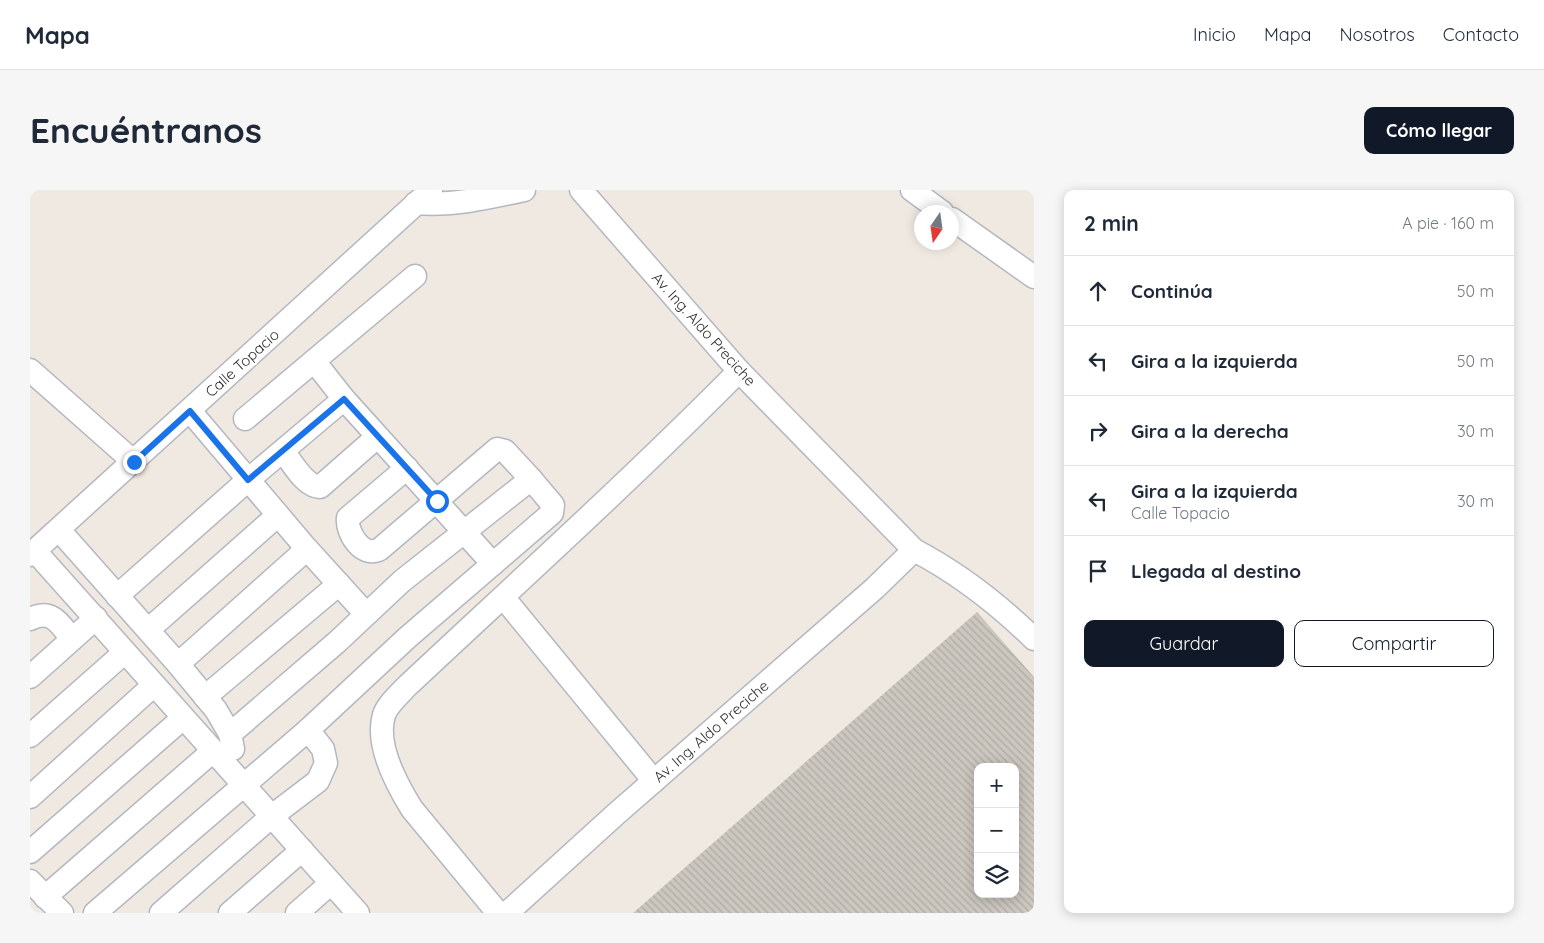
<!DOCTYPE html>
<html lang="es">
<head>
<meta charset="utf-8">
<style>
	body { margin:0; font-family:Quicksand,sans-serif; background:#f6f6f7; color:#1f2937 }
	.controls { position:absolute; right:15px; bottom:15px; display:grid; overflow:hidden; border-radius:10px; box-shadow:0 2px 12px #0003 }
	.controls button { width:45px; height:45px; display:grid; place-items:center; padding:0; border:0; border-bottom:1px solid #e0e1e3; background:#fff; color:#1f2937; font:25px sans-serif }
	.compass { position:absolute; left:884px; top:15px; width:45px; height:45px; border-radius:50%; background:#fff; box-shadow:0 2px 12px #0003; rotate:193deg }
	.stop { position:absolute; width:15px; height:15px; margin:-11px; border:4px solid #1a73e8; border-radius:50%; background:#fff }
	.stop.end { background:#1a73e8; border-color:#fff; box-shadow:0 1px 5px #0008 }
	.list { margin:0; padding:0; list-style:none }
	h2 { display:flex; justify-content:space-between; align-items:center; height:65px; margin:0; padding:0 20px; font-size:21px }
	h2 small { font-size:16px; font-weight:400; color:#747a83 }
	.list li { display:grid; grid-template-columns:32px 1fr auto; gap:15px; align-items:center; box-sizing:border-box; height:70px; padding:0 20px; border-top:1px solid #e0e1e3 }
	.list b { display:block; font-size:19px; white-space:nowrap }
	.list p { margin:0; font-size:16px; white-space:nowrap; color:#747a83 }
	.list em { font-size:16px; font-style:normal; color:#747a83 }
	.actions { display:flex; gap:10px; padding:15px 20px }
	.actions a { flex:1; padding:11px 0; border:1px solid #111827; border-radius:10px; text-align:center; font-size:18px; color:#111827 }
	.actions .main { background:#111827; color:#fff }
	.icon { flex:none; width:28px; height:28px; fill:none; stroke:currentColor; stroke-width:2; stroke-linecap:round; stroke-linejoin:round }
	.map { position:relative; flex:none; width:1004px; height:723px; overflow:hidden; border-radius:10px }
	header { display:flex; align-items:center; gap:30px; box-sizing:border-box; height:70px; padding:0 25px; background:#fff; border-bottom:1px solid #e0e1e3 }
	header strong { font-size:24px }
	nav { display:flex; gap:28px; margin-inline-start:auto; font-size:18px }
	.intro { display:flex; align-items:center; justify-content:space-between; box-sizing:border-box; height:120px; padding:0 30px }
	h1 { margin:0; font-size:35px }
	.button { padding:12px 22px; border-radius:10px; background:#111827; color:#fff; font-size:18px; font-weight:700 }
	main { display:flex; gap:30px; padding:0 30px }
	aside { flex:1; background:#fff; border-radius:10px; box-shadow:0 2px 12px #0003 }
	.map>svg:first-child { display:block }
</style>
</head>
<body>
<header>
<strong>Mapa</strong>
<nav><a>Inicio</a><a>Mapa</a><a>Nosotros</a><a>Contacto</a></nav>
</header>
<div class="intro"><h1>Encuéntranos</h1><a class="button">Cómo llegar</a></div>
<main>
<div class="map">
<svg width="1004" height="723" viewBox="0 0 1004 723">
	<defs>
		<pattern id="building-back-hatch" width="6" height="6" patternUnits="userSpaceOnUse" patternTransform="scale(1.25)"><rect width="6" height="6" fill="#cbc7bf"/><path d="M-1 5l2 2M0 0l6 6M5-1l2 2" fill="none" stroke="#afaba4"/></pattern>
	</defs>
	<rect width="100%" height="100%" fill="#efe9e1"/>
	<path fill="url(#building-back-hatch)" fill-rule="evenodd" d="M947,422l57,65v236h-401zM948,577h37v127h-37z"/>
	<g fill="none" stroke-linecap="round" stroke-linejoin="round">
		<g stroke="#b4b7c1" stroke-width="25">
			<g id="minor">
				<polyline points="882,0 912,22"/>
				<path d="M386,13c37,3 72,-5 108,-13"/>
				<polyline points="922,29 1004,87"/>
				<polyline points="284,171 314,209 463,374"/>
				<polyline points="0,180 104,272"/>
				<polyline points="160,221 277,359 336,424"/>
				<polyline points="215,229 385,86"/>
				<path d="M253,261c9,11 21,35 37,36l57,-50"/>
				<path d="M377,278l-59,50c-2,15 15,41 32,31l117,-100 8,2 26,28"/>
				<polyline points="29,340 148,474 186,520 200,544 203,559"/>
				<path d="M884,360c46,24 83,53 120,89"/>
				<polyline points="5,361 328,723"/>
				<polyline points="0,365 401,0"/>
				<polyline points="87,406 218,290 314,209"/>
				<polyline points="473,407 624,591"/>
				<path d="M0,429c22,-11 30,5 42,20"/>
				<polyline points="118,440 248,325"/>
				<polyline points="148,474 277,359"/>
				<polyline points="0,487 66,428"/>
				<polyline points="175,507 309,394"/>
				<polyline points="0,546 95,462"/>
				<polyline points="0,607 124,495"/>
				<polyline points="0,662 153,528"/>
				<polyline points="0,691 32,723"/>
				<polyline points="15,707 183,561"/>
				<polyline points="65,723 278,540 378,447 522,323 523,315 501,289 372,391 307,452 200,544"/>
				<polyline points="131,723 242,626 288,591 296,573 293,559 278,540"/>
				<polyline points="200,723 272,660"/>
				<polyline points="267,723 301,693"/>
				<path d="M468,723l-86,-104c-15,-24 -37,-65 -28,-94 3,-10 14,-19 21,-27 112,-105 226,-208 334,-317"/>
				<polyline points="477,723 586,624 845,398 884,360 709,181 551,0"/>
			</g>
		</g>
		<use href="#minor" stroke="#fff" stroke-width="22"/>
	</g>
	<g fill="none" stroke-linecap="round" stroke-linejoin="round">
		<polyline stroke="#1a73e8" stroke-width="6" points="104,272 160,221 218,290 314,209 407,311"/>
	</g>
	<g text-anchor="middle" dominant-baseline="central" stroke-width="4" stroke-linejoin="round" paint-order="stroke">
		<g font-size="15" fill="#2e2e2e" stroke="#fff">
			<text transform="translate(674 139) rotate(48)">Av. Ing. Aldo Preciche</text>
			<text transform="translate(212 173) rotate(-42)">Calle Topacio</text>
			<text transform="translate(681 541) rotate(-41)">Av. Ing. Aldo Preciche</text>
		</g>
	</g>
</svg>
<div class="controls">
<button>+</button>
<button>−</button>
<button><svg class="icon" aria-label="layers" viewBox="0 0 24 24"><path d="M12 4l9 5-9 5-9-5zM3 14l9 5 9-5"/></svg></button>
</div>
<svg class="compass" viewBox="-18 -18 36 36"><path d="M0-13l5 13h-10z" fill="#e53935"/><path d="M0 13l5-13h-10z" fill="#747a83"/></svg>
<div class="stop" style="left:407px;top:311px"></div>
<div class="stop end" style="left:104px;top:272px"></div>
</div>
<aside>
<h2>2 min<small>A pie · 160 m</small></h2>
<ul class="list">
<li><svg class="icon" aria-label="ahead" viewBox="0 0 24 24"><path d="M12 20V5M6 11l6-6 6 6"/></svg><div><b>Continúa</b></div><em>50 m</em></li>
<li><svg class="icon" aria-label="left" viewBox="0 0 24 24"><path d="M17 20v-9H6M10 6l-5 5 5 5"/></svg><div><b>Gira a la izquierda</b></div><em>50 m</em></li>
<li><svg class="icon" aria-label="right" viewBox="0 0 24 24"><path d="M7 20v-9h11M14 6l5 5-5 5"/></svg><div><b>Gira a la derecha</b></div><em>30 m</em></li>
<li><svg class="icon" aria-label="left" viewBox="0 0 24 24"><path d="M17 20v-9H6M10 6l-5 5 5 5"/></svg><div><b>Gira a la izquierda</b><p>Calle Topacio</p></div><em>30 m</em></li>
<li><svg class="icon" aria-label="arrive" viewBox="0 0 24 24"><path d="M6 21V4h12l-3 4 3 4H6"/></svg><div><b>Llegada al destino</b></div></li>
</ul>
<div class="actions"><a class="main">Guardar</a><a>Compartir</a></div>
</aside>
</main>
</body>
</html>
